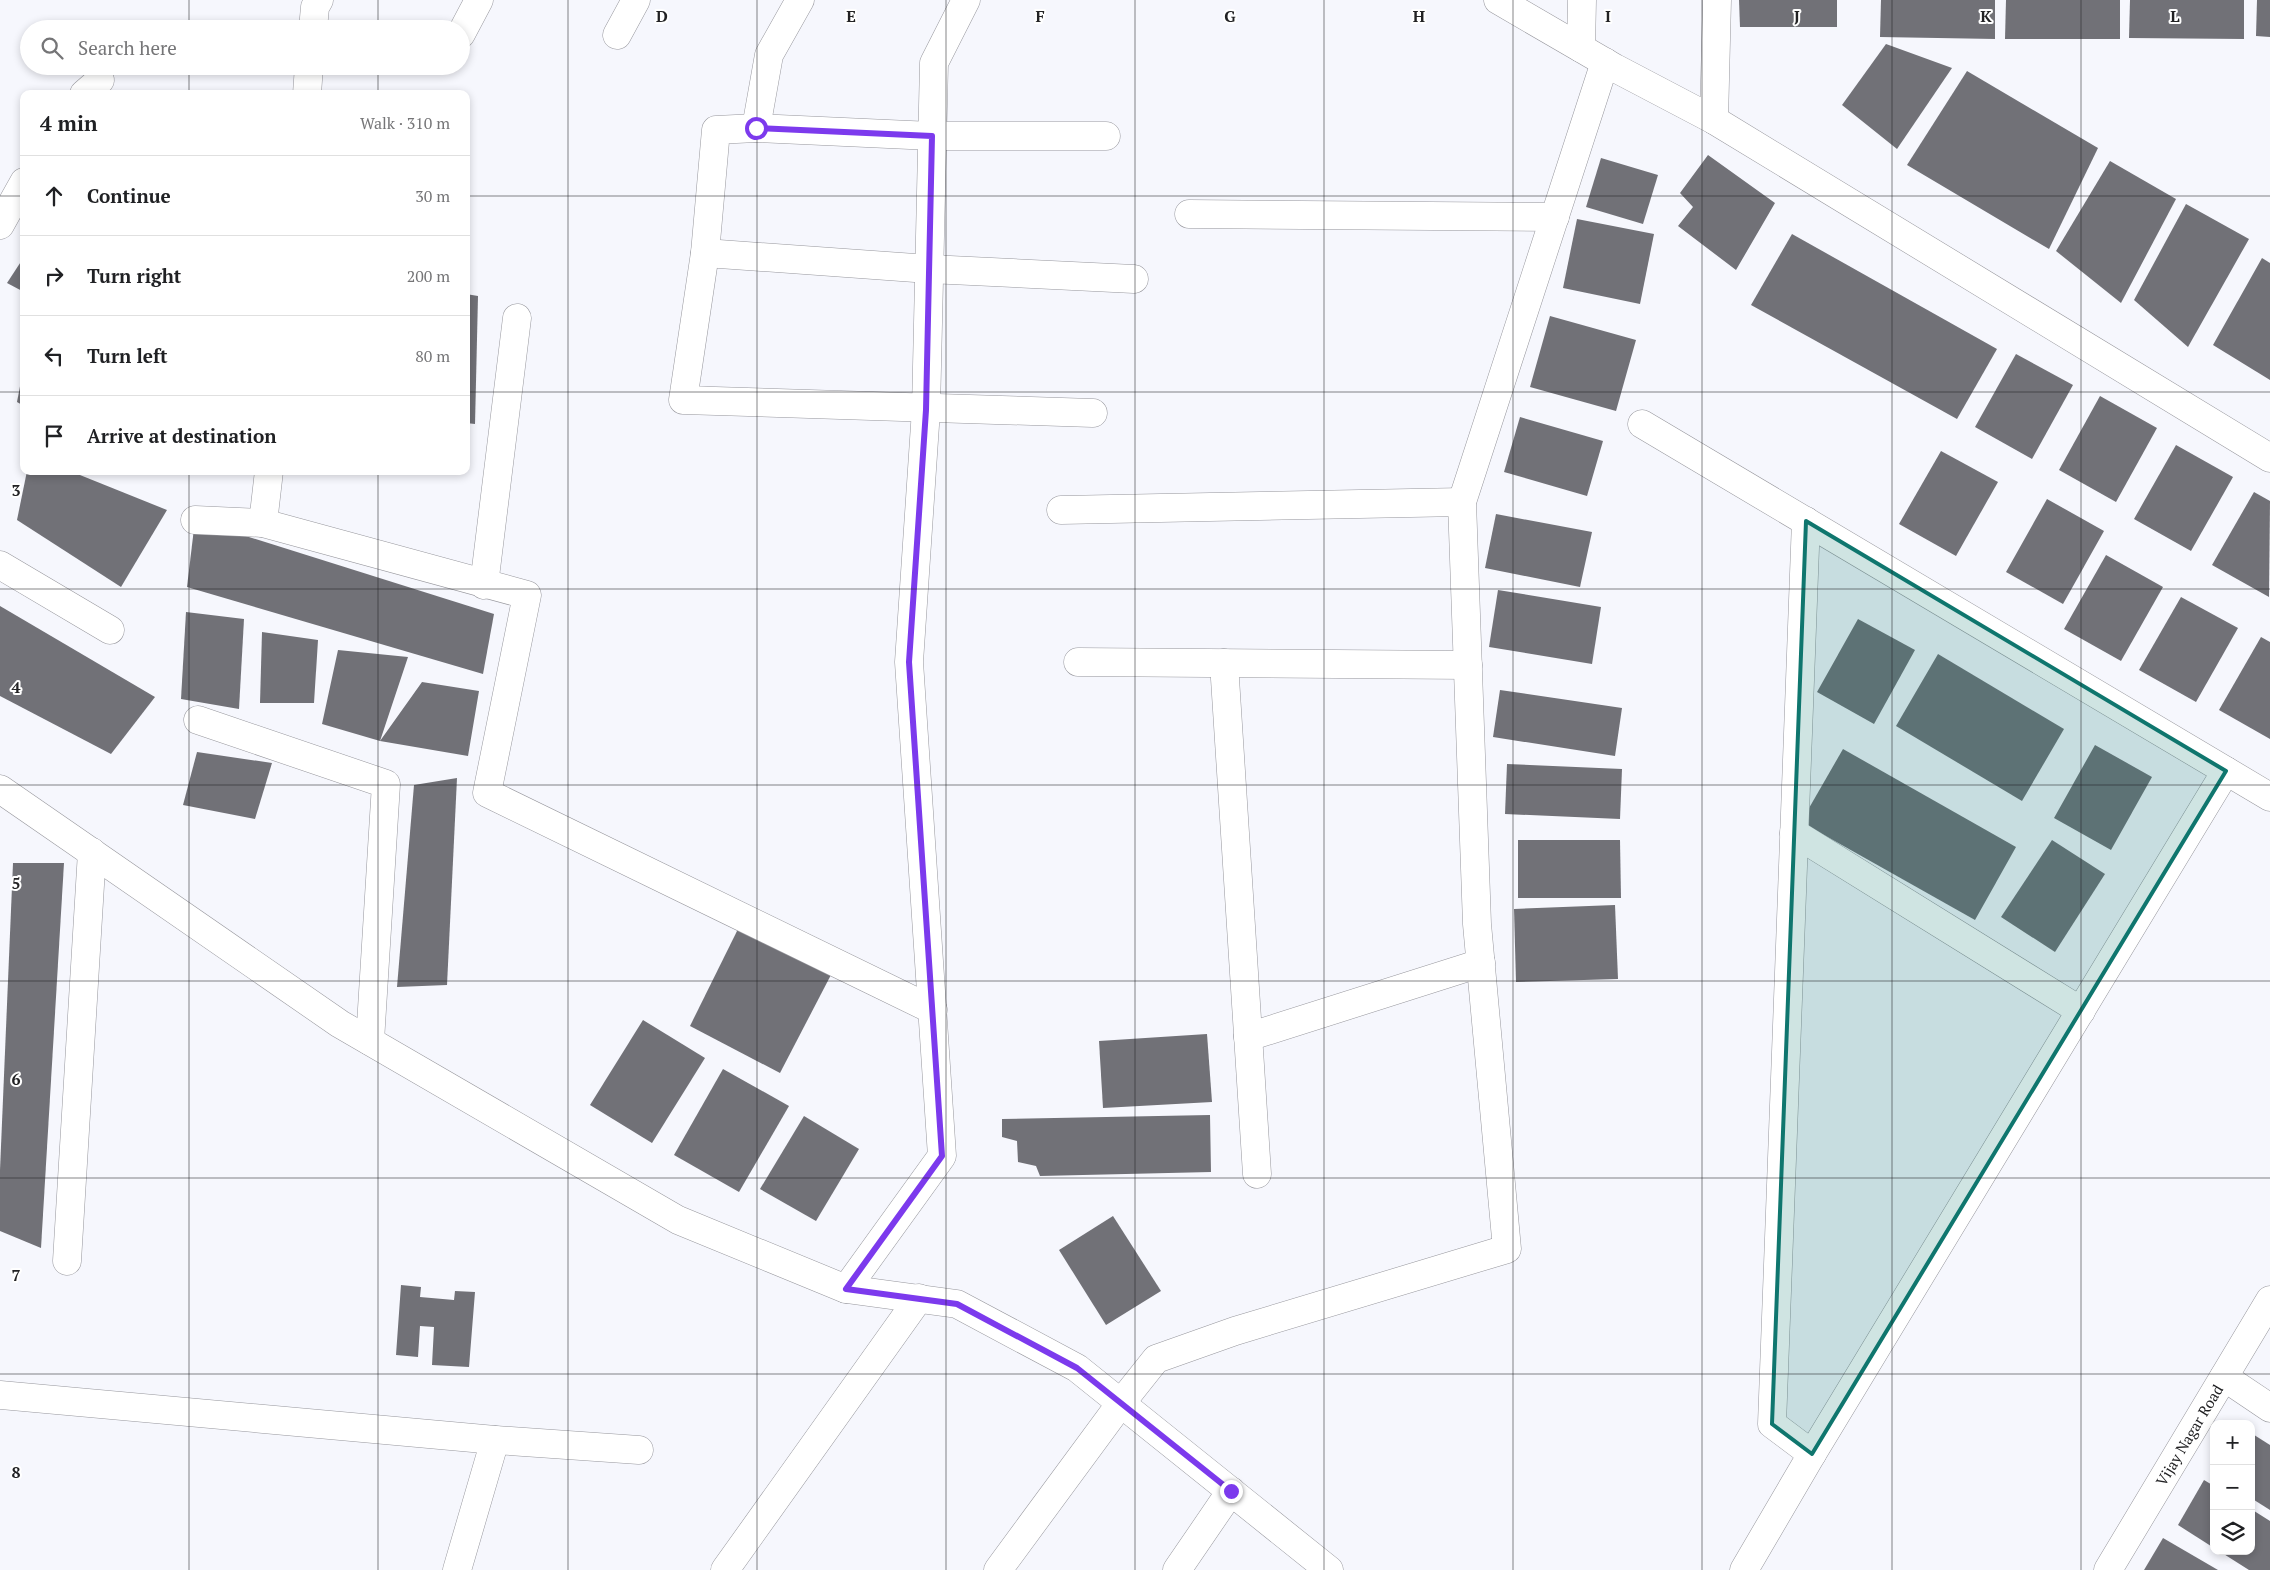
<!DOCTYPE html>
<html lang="en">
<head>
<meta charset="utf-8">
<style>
	body { margin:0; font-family:"PT Serif",serif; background:#f2f2f2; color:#202124 }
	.controls { position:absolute; right:15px; bottom:15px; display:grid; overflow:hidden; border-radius:10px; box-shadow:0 2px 8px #0003 }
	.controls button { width:45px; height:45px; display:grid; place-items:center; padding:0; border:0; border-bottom:1px solid #e0e0e0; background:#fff; color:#202124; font:25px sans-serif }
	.stop { position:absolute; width:15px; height:15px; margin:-11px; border:4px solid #7c3aed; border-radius:50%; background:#fff }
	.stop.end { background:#7c3aed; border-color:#fff; box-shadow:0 1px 5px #0008 }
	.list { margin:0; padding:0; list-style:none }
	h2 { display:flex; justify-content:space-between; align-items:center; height:65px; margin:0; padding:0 20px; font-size:21px }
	h2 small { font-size:16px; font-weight:400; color:#757577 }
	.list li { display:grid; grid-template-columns:32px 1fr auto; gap:15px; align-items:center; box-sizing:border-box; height:80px; padding:0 20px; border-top:1px solid #e0e0e0 }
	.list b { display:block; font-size:19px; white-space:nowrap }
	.list em { font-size:16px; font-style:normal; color:#757577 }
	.icon { flex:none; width:28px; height:28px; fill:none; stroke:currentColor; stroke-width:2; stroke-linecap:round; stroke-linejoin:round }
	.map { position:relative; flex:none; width:2270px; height:1570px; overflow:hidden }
	.search { position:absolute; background:#fff; box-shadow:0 2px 8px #0003; left:20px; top:20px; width:450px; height:55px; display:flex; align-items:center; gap:12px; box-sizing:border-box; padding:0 18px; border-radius:28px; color:#757577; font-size:19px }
	.panel { position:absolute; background:#fff; box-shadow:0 2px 8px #0003; left:20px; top:90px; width:450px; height:385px; border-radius:10px }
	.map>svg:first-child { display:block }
</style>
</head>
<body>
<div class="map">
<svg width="2270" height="1570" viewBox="0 0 2270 1570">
	<rect width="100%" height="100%" fill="#f6f7fd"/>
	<g fill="#717177">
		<polygon points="1739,0 1837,0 1837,27 1740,27"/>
		<polygon points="1881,0 1995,0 1995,39 1880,37"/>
		<polygon points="2006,0 2120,0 2120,39 2005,39"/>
		<polygon points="2130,0 2244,0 2244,39 2129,38"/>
		<polygon points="2257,0 2270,0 2270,37 2256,36"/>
		<polygon points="1886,44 1952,68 1897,149 1842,105"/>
		<polygon points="1967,71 2098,148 2049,249 1907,165"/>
		<polygon points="1708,155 1775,203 1736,270 1678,226 1693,207 1680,193"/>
		<polygon points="1601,158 1658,175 1643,224 1586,207"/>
		<polygon points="2110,161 2176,199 2121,303 2056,251"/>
		<polygon points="2186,204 2249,239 2188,347 2134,300"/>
		<polygon points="1577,219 1654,234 1640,304 1563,288"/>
		<polygon points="1792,234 1997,349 1957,419 1751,305"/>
		<polygon points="24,257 24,292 7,283"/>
		<polygon points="2262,258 2270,263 2270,380 2213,345"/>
		<polygon points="466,294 478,296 475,424 466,423"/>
		<polygon points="1550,316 1636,340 1616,411 1530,387"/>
		<polygon points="2016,354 2073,385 2032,459 1975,427"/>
		<polygon points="23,371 24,371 24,406 17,402"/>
		<polygon points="2100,396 2157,428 2116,502 2059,470"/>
		<polygon points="1520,417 1603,441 1587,496 1504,472"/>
		<polygon points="2176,445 2233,477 2191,551 2134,519"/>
		<polygon points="1941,451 1998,482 1956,556 1899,524"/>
		<polygon points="27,471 70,471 167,510 121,587 17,520"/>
		<polygon points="2254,492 2270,501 2269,597 2212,565"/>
		<polygon points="2047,499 2104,531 2063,604 2006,572"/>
		<polygon points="1496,514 1592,532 1580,587 1485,568"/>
		<polygon points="195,520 494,614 483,674 187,587"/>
		<polygon points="2106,555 2163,587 2121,661 2064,629"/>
		<polygon points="1498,590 1601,607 1592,664 1489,647"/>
		<polygon points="2181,597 2238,628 2196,702 2139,670"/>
		<polygon points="0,606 155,697 111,754 0,696"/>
		<polygon points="186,612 244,619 239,709 181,699"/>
		<polygon points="1858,619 1915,650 1874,724 1817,692"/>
		<polygon points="262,632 318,640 314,703 260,703"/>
		<polygon points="2261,637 2270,642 2270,739 2219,710"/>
		<polygon points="338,650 408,657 380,741 422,682 479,691 468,756 380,741 322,724"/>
		<polygon points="1938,654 2064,729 2022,801 1896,726"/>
		<polygon points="1500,690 1622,708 1615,756 1493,737"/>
		<polygon points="2095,745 2152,777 2111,850 2054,818"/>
		<polygon points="1843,749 2016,847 1975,920 1801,822"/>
		<polygon points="197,752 272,763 255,819 183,805"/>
		<polygon points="1507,764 1622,769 1620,819 1505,814"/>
		<polygon points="457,778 447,985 397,987 414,785"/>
		<polygon points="1518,840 1620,840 1621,898 1518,898"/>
		<polygon points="2052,840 2105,874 2055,952 2001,917"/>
		<polygon points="13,863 64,863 41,1248 0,1231 0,1170"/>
		<polygon points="1615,905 1618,979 1516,982 1514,909"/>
		<polygon points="739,927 833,971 780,1073 690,1026"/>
		<polygon points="643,1020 705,1058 652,1143 590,1105"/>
		<polygon points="1207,1034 1212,1102 1103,1108 1099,1041"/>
		<polygon points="723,1069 789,1106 739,1192 674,1155"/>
		<polygon points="1210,1115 1211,1172 1040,1176 1036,1166 1018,1162 1017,1141 1002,1137 1002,1119"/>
		<polygon points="804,1116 859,1149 816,1221 760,1189"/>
		<polygon points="1113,1216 1161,1291 1106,1325 1059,1250"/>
		<polygon points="401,1285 421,1287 420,1297 454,1300 455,1291 475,1292 469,1367 432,1365 434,1327 420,1326 418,1357 396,1355"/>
		<polygon points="2251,1433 2270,1445 2270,1510 2251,1498"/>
		<polygon points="2204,1480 2214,1486 2214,1548 2178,1525"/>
		<polygon points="2251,1509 2270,1521 2270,1570 2249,1570 2219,1551 2251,1551"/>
		<polygon points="2163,1538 2218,1570 2144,1570"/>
	</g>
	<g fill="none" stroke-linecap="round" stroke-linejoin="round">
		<g stroke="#97979d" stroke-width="29">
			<g id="minor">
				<polyline points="1498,0 1615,68 1714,120 2270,458"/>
				<polyline points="313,29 315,7 319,0"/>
				<polyline points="461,34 479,0"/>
				<polyline points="617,35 636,0"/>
				<polyline points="1581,48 1582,0"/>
				<polyline points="84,94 100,80"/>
				<polyline points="307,94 309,66"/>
				<polyline points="1714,120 1717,0"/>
				<polyline points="756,128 769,55 800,0"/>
				<polyline points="1189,214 1555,217"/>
				<polyline points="0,225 24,182"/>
				<polyline points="705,253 929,269 1134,279"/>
				<polyline points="1093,413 683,400 705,253 716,130 756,128 932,136 1106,136"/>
				<polyline points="1642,424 2270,797"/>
				<polyline points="1061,510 1462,502"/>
				<polyline points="195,520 263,523 527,595 487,793 933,1010"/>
				<polyline points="1806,521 1772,1424 1812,1454"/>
				<polyline points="263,523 269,471"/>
				<polyline points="0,565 110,630"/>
				<polyline points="484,585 517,318"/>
				<polyline points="1078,662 1468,665"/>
				<polyline points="1224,663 1257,1174"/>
				<polyline points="198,720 386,784 370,1041"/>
				<polyline points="0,789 340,1024 678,1220 846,1289 957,1304 1077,1368 1329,1570"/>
				<polyline points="1794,833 2081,1011"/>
				<polyline points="1248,1037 1481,963"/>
				<polyline points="67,1261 92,852"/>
				<polyline points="846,1289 942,1156 909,662 926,410 934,63 966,0"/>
				<polyline points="2224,1377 2270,1408"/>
				<polyline points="0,1395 495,1440 639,1450"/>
				<polyline points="457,1570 495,1440"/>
				<polyline points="725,1570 919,1298"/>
				<polyline points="998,1570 1121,1403 1156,1359 1235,1331 1507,1249 1477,924 1462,502 1605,62"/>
				<polyline points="1177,1570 1231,1491"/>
				<polyline points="1744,1570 1812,1454 2226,771"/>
				<polyline points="2108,1570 2270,1300"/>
			</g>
		</g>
		<use href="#minor" stroke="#fff" stroke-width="28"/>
	</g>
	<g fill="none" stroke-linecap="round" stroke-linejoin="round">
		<polyline stroke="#7c3aed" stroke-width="6" points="756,128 932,136 926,410 909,662 942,1156 846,1289 957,1304 1077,1368 1231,1491"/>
	</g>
	<path fill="#0f766e" fill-opacity="0.2" stroke="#0f766e" stroke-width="4" stroke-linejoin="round" d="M1806,521l420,250 -414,683 -40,-30z"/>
	<path fill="none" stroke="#222224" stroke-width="1" stroke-opacity="0.55" d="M189,0v29M378,0v29M568,0v1570M757,0v1570M946,0v1570M1135,0v1570M1324,0v1570M1513,0v1570M1702,0v1570M1892,0v1570M2081,0v1570M189,66v28M378,66v28M0,196h24M466,196h1804M0,392h24M466,392h1804M189,471v1099M378,471v1099M0,589h2270M0,785h2270M0,981h2270M0,1178h2270M0,1374h2270"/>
	<g text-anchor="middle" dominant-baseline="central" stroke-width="4" stroke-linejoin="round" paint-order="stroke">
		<g font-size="15" fill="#222224" stroke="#fff">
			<text transform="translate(2189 1435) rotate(-59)">Vijay Nagar Road</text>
		</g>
	</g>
	<g font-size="16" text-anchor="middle" font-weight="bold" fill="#222224" stroke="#fff" stroke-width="4" stroke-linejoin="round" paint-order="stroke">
		<text x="662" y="22">D</text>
		<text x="851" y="22">E</text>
		<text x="1040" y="22">F</text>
		<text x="1230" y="22">G</text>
		<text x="1419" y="22">H</text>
		<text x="1608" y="22">I</text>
		<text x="1797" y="22">J</text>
		<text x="1986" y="22">K</text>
		<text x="2175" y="22">L</text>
		<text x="16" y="496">3</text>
		<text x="16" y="693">4</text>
		<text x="16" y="889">5</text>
		<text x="16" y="1085">6</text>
		<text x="16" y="1281">7</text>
		<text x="16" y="1478">8</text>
	</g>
</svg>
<div class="controls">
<button>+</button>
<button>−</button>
<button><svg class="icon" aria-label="layers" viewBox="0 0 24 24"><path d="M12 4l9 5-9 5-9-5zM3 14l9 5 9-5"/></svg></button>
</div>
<div class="stop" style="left:756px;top:128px"></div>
<div class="stop end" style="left:1231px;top:1491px"></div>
<div class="search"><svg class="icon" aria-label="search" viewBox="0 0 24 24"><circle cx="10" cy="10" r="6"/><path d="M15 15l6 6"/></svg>Search here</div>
<section class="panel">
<h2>4 min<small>Walk · 310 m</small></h2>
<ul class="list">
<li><svg class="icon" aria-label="ahead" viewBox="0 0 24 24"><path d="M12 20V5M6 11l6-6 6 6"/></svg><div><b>Continue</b></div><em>30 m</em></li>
<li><svg class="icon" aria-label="right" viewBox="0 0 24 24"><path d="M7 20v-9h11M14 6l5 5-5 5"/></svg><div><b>Turn right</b></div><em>200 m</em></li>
<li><svg class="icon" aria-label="left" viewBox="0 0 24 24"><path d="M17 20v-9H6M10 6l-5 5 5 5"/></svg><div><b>Turn left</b></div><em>80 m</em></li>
<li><svg class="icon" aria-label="arrive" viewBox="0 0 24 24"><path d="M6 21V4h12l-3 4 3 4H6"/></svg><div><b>Arrive at destination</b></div></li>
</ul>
</section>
</div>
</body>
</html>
